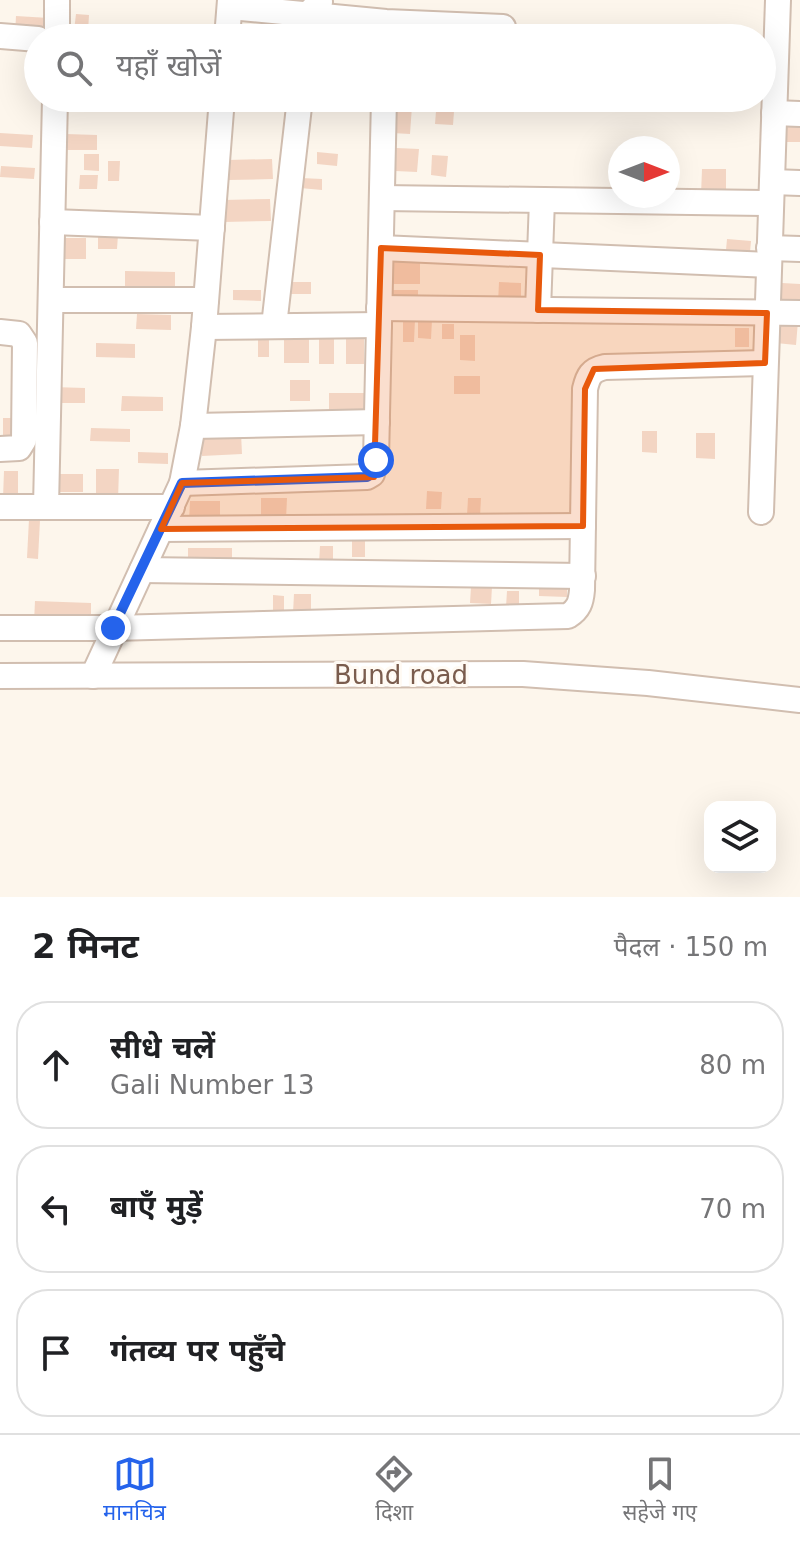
<!DOCTYPE html>
<html lang="hi">
<head>
<meta charset="utf-8">
<style>
	body { margin:0; font-family:"DejaVu Sans","Noto Sans Devanagari",sans-serif; background:#f2f2f2; color:#202124 }
	.controls { position:absolute; right:24px; bottom:24px; display:grid; overflow:hidden; border-radius:16px; box-shadow:0 8px 32px #0002 }
	.controls button { width:72px; height:72px; display:grid; place-items:center; padding:0; border:0; border-bottom:2px solid #e0e0e0; background:#fff; color:#202124; font:40px sans-serif }
	.compass { position:absolute; left:608px; top:136px; width:72px; height:72px; border-radius:50%; background:#fff; box-shadow:0 8px 32px #0002; rotate:90deg }
	.stop { position:absolute; width:24px; height:24px; margin:-18px; border:6px solid #2563eb; border-radius:50%; background:#fff }
	.stop.end { background:#2563eb; border-color:#fff; box-shadow:0 2px 8px #0008 }
	.list { margin:0; padding:0; list-style:none }
	h2 { display:flex; justify-content:space-between; align-items:center; height:104px; margin:0; padding:0 32px; font-size:34px }
	h2 small { font-size:26px; font-weight:400; color:#757577 }
	.list li { display:grid; grid-template-columns:52px 1fr auto; gap:24px; align-items:center; box-sizing:border-box; height:128px; margin:0 16px 16px; padding:0 16px; border:2px solid #e0e0e0; border-radius:32px }
	.list b { display:block; font-size:30px; white-space:nowrap }
	.list p { margin:0; font-size:26px; white-space:nowrap; color:#757577 }
	.list em { font-size:26px; font-style:normal; color:#757577 }
	.icon { flex:none; width:44px; height:44px; fill:none; stroke:currentColor; stroke-width:2; stroke-linecap:round; stroke-linejoin:round }
	.map { position:relative; flex:none; width:800px; height:897px; overflow:hidden }
	.search { position:absolute; background:#fff; box-shadow:0 8px 32px #0002; left:24px; right:24px; top:24px; height:88px; display:flex; align-items:center; gap:20px; box-sizing:border-box; padding:0 28px; border-radius:44px; color:#757577; font-size:30px }
	.sheet { height:536px; background:#fff }
	nav { display:flex; justify-content:space-around; align-items:center; box-sizing:border-box; height:112px; border-top:2px solid #e0e0e0; background:#fff; font-size:22px; color:#757577 }
	nav a { display:grid; justify-items:center; gap:4px }
	nav .on { color:#2563eb }
	.map>svg:first-child { display:block }
</style>
</head>
<body>
<div class="map">
<svg width="800" height="897" viewBox="0 0 800 897">
	<rect width="100%" height="100%" fill="#fdf6ec"/>
	<g fill="#f3d5c3">
		<polygon points="76,14 89,15 88,32 74,31"/>
		<polygon points="16,16 49,18 47,37 15,35"/>
		<polygon points="437,98 455,98 453,125 435,124"/>
		<polygon points="394,105 412,106 410,134 392,133"/>
		<rect x="787" y="127" width="13" height="15"/>
		<polygon points="0,133 33,135 32,148 0,146"/>
		<polygon points="66,134 97,135 97,150 66,150"/>
		<polygon points="396,148 419,149 417,172 395,171"/>
		<polygon points="317,152 338,154 337,166 317,164"/>
		<polygon points="84,154 99,154 99,171 84,170"/>
		<polygon points="432,155 448,156 446,177 431,175"/>
		<polygon points="272,159 273,179 228,180 227,160"/>
		<polygon points="108,161 120,161 119,181 108,181"/>
		<polygon points="1,166 35,168 34,179 0,177"/>
		<polygon points="702,169 726,169 726,195 701,195"/>
		<polygon points="80,175 98,175 97,189 79,189"/>
		<polygon points="301,178 322,179 322,190 300,188"/>
		<polygon points="270,199 271,221 224,222 223,200"/>
		<polygon points="98,235 118,235 117,249 98,249"/>
		<rect x="62" y="238" width="24" height="21"/>
		<polygon points="727,239 751,241 750,252 726,250"/>
		<rect x="393" y="255" width="27" height="29"/>
		<polygon points="125,271 175,272 175,287 125,286"/>
		<rect x="286" y="282" width="25" height="12"/>
		<polygon points="499,282 521,283 521,304 498,303"/>
		<polygon points="782,283 800,284 800,301 780,300"/>
		<polygon points="233,290 261,290 261,301 233,300"/>
		<polygon points="392,290 418,290 418,305 392,304"/>
		<polygon points="137,314 171,315 171,330 136,329"/>
		<polygon points="403,319 415,319 414,342 403,342"/>
		<polygon points="778,319 798,321 796,345 776,343"/>
		<polygon points="418,320 432,320 431,339 418,338"/>
		<rect x="442" y="324" width="12" height="15"/>
		<rect x="319" y="328" width="15" height="36"/>
		<rect x="735" y="328" width="14" height="19"/>
		<polygon points="284,330 309,331 309,363 284,363"/>
		<rect x="346" y="330" width="18" height="34"/>
		<polygon points="460,335 475,335 475,361 460,360"/>
		<rect x="258" y="337" width="11" height="20"/>
		<polygon points="96,343 135,344 135,358 96,357"/>
		<rect x="454" y="376" width="26" height="18"/>
		<rect x="290" y="380" width="20" height="21"/>
		<polygon points="53,387 85,388 85,403 53,403"/>
		<rect x="329" y="393" width="38" height="22"/>
		<polygon points="122,396 163,397 163,411 121,411"/>
		<rect x="3" y="418" width="14" height="19"/>
		<polygon points="91,428 130,429 130,442 90,441"/>
		<polygon points="642,431 657,431 657,453 642,452"/>
		<polygon points="241,433 242,454 202,456 202,435"/>
		<polygon points="696,433 715,433 715,459 696,458"/>
		<polygon points="138,452 168,453 168,464 138,463"/>
		<polygon points="96,469 119,469 118,500 96,499"/>
		<polygon points="4,471 18,471 18,498 3,498"/>
		<rect x="49" y="474" width="34" height="18"/>
		<polygon points="427,491 442,492 441,509 426,509"/>
		<polygon points="261,498 287,498 286,520 261,520"/>
		<polygon points="468,498 481,498 480,517 467,516"/>
		<polygon points="190,501 220,501 220,522 189,522"/>
		<polygon points="29,519 40,520 38,559 27,558"/>
		<rect x="352" y="540" width="13" height="17"/>
		<polygon points="320,546 333,546 333,565 319,564"/>
		<rect x="188" y="548" width="44" height="16"/>
		<polygon points="539,586 567,586 567,597 539,596"/>
		<polygon points="471,587 492,587 491,604 470,603"/>
		<polygon points="507,591 519,591 519,607 506,607"/>
		<polygon points="294,594 311,594 311,613 293,613"/>
		<polygon points="273,595 284,596 284,613 273,612"/>
		<polygon points="35,601 91,603 91,623 34,622"/>
	</g>
	<g fill="none" stroke-linecap="round" stroke-linejoin="round">
		<g stroke="#d1beb0" stroke-width="28">
			<g id="minor">
				<polyline points="230,7 386,22 503,27"/>
				<polyline points="0,36 38,39"/>
				<polyline points="57,38 57,0"/>
				<polyline points="227,38 230,0"/>
				<polyline points="307,38 309,13 320,2"/>
				<polyline points="774,113 800,114"/>
				<polyline points="772,182 800,183"/>
				<polyline points="382,198 771,203"/>
				<polyline points="52,222 212,228"/>
				<polyline points="381,248 769,265"/>
				<polyline points="769,248 800,249"/>
				<polyline points="51,300 206,300"/>
				<polyline points="379,308 800,313"/>
				<polyline points="538,310 542,200"/>
				<polyline points="274,326 300,98"/>
				<polyline points="204,327 379,325"/>
				<polyline points="0,332 19,334 25,343 24,440 19,448 0,449"/>
				<polyline points="193,426 377,422"/>
				<polyline points="182,483 367,477 372,474 376,460 384,98"/>
				<polyline points="0,507 172,507"/>
				<polyline points="46,507 55,98"/>
				<polyline points="761,512 778,0"/>
				<polyline points="161,529 583,526"/>
				<polyline points="142,570 583,576"/>
				<path d="M0,628h113l455,-12c11,-7 13,-14 14,-26l3,-201c3,-13 6,-19 20,-22l160,-4"/>
				<polyline points="0,676 523,674 648,683 800,700"/>
				<polyline points="93,676 182,483 193,426 204,327 222,98"/>
			</g>
		</g>
		<use href="#minor" stroke="#fff" stroke-width="24"/>
	</g>
	<g fill="none" stroke-linecap="round" stroke-linejoin="round">
		<polyline stroke="#2563eb" stroke-width="10" points="113,628 182,483 367,477 372,474 376,460"/>
	</g>
	<path fill="#e8590c" fill-opacity="0.2" stroke="#e8590c" stroke-width="6" stroke-linejoin="round" d="M381,248l159,7 -2,55 229,3 -2,50 -171,6 -9,20 -2,137 -422,3 21,-46 192,-6z"/>
	<g text-anchor="middle" dominant-baseline="central" stroke-width="6" stroke-linejoin="round" paint-order="stroke">
		<g font-size="26" fill="#7a5c4d" stroke="#fffaf3">
			<text x="401" y="675">Bund road</text>
		</g>
	</g>
</svg>
<div class="controls">
<button><svg class="icon" aria-label="layers" viewBox="0 0 24 24"><path d="M12 4l9 5-9 5-9-5zM3 14l9 5 9-5"/></svg></button>
</div>
<svg class="compass" viewBox="-18 -18 36 36"><path d="M0-13l5 13h-10z" fill="#e53935"/><path d="M0 13l5-13h-10z" fill="#757577"/></svg>
<div class="stop" style="left:376px;top:460px"></div>
<div class="stop end" style="left:113px;top:628px"></div>
<div class="search"><svg class="icon" aria-label="search" viewBox="0 0 24 24"><circle cx="10" cy="10" r="6"/><path d="M15 15l6 6"/></svg>यहाँ खोजें</div>
</div>
<section class="sheet">
<h2>2 मिनट<small>पैदल · 150 m</small></h2>
<ul class="list">
<li><svg class="icon" aria-label="ahead" viewBox="0 0 24 24"><path d="M12 20V5M6 11l6-6 6 6"/></svg><div><b>सीधे चलें</b><p>Gali Number 13</p></div><em>80 m</em></li>
<li><svg class="icon" aria-label="left" viewBox="0 0 24 24"><path d="M17 20v-9H6M10 6l-5 5 5 5"/></svg><div><b>बाएँ मुड़ें</b></div><em>70 m</em></li>
<li><svg class="icon" aria-label="arrive" viewBox="0 0 24 24"><path d="M6 21V4h12l-3 4 3 4H6"/></svg><div><b>गंतव्य पर पहुँचे</b></div></li>
</ul>
</section>
<nav>
<a class="on"><svg class="icon" aria-label="map" viewBox="0 0 24 24"><path d="M3 6l6-2 6 2 6-2v14l-6 2-6-2-6 2zM9 4v14M15 6v14"/></svg>मानचित्र</a>
<a><svg class="icon" aria-label="directions" viewBox="0 0 24 24"><path d="M12 3l9 9-9 9-9-9zM9 14v-3h6M13 9l2 2-2 2"/></svg>दिशा</a>
<a><svg class="icon" aria-label="saved" viewBox="0 0 24 24"><path d="M7 4h10v16l-5-4-5 4z"/></svg>सहेजे गए</a>
</nav>
</body>
</html>
